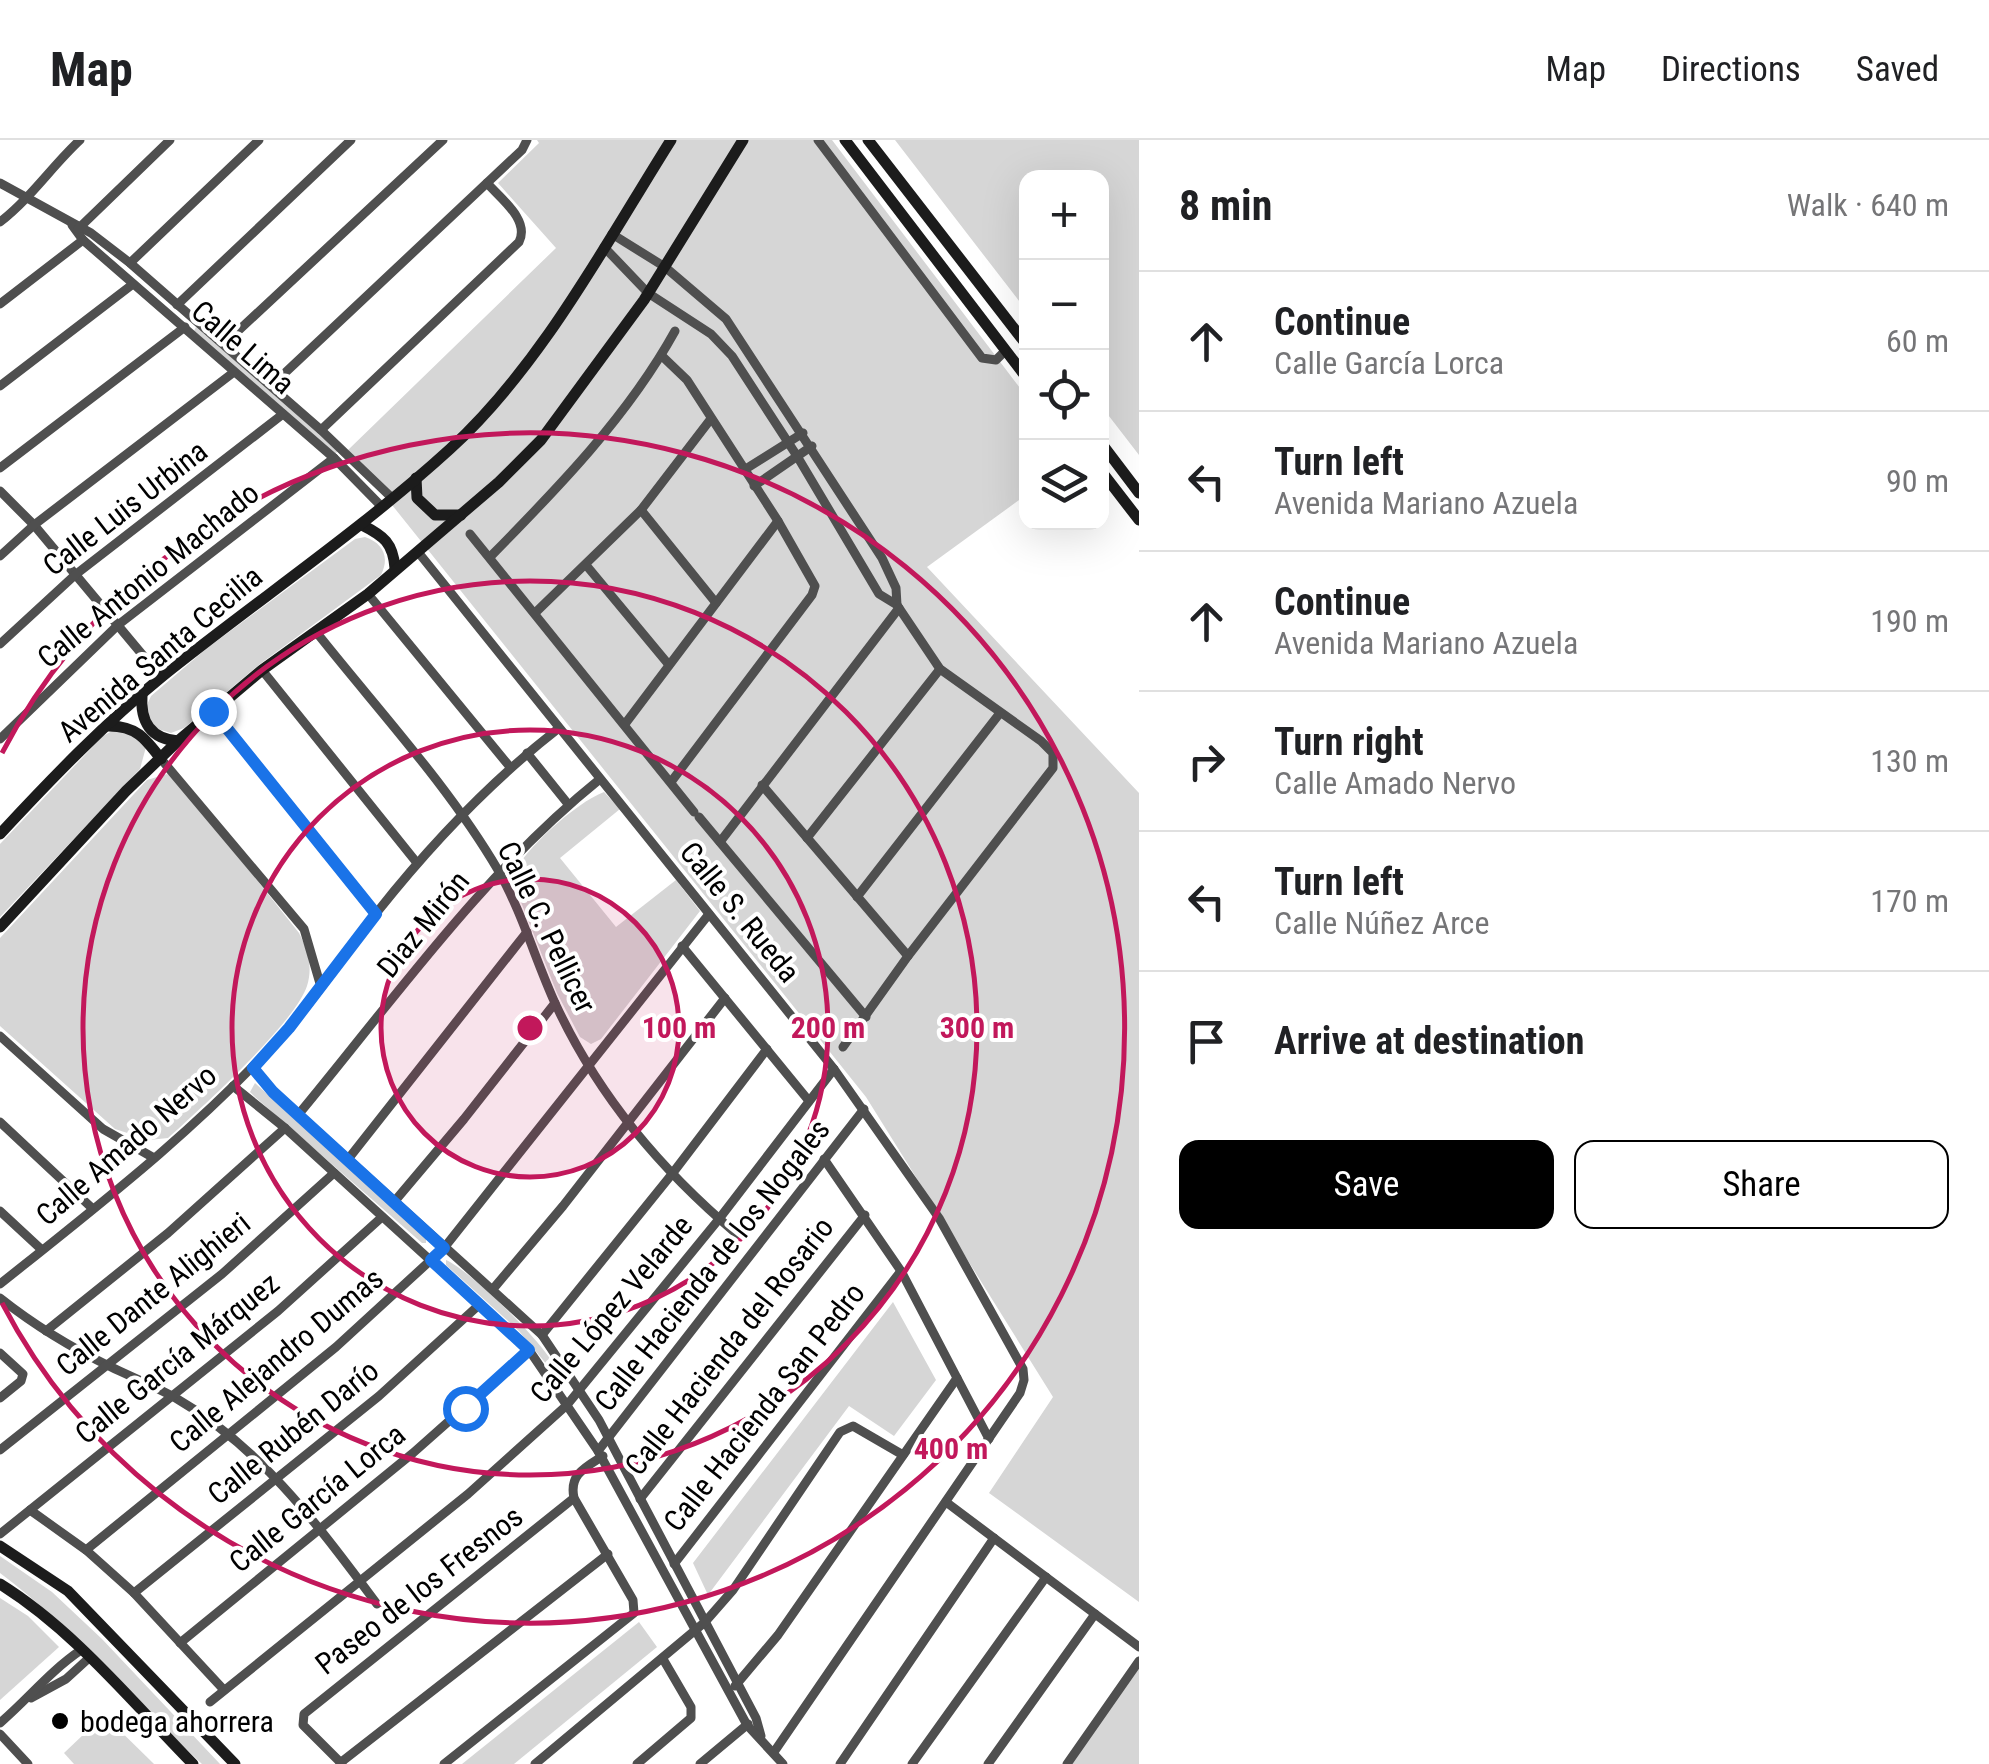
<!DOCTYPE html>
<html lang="en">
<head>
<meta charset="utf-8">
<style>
	body { margin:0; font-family:"Roboto Condensed",sans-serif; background:#f2f2f2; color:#202124 }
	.controls { position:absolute; right:30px; top:30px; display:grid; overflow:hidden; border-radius:20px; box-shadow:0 10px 40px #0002 }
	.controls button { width:90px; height:90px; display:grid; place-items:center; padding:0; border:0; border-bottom:2px solid #e0e0e0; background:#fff; color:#202124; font:50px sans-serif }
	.stop { position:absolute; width:30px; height:30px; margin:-22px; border:8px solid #1a73e8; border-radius:50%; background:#fff }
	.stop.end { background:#1a73e8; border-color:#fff; box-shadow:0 2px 10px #0008 }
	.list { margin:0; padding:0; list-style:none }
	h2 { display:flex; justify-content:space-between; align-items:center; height:130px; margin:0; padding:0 40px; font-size:42px }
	h2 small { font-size:32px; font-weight:400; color:#757577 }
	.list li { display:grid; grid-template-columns:65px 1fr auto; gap:30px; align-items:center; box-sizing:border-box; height:140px; padding:0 40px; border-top:2px solid #e0e0e0 }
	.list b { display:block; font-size:38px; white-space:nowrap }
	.list p { margin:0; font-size:32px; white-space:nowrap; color:#757577 }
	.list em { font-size:32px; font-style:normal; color:#757577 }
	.actions { display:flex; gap:20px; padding:30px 40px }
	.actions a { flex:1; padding:22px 0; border:2px solid #000; border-radius:20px; text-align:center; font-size:35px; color:#000 }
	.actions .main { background:#000; color:#fff }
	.icon { flex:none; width:55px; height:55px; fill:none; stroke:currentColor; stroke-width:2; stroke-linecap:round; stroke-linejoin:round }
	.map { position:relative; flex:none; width:1139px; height:1624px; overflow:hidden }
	header { display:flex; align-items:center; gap:60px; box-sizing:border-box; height:140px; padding:0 50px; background:#fff; border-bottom:2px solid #e0e0e0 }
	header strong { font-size:48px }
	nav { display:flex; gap:55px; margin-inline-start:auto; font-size:35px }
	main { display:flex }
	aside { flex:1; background:#fff }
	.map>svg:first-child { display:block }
</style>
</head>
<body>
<header>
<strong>Map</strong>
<nav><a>Map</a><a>Directions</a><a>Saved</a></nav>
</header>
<main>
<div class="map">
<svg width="1139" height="1624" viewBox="0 0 1139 1624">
	<rect width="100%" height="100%" fill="#fff"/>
	<g fill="#d6d6d6">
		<polygon points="537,0 832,0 1026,256 1026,355 927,427 1139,653 1139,1462 989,1353 1053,1257 866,957 348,310 556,108 498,43 539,3"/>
		<polygon points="895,0 1139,0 1139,315 1102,267 1102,38 1026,38 1026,170"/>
		<polygon points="196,187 339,310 335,314 194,191"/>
		<path d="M365,397c18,6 25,20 16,38l-121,89 -76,64 -13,5 -13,-4 -11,-9 -1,-13 5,-11 55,-47 149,-110z"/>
		<polygon points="114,590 134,592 146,607 140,629 0,777 0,704 103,596"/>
		<path d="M167,634l9,4 123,155c9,17 14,34 8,53 -12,37 -107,123 -139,152l-19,2 -34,-11 -115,-103v-88l147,-158z"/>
		<path d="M604,652l16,17 -60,49 56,69 60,-47 24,31 -99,128 -10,5 -11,-7 -23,-44 -46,-116c13,-27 64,-74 93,-85z"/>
		<polygon points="255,943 426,1098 426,1103 422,1103 255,957 250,952"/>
		<path d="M446,1120c24,10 115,97 116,123l-43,-52 -73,-66z"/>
		<polygon points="893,1162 936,1240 894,1296 849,1266 708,1455 693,1423"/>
		<path d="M0,1416l52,36 50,47 118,125h-18c-67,-63 -128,-136 -202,-191z"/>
		<polygon points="0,1458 28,1476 59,1507 0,1560"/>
		<polygon points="639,1482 657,1507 514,1624 462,1624"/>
		<polygon points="1139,1522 1139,1624 1069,1624"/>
		<polygon points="104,1575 154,1624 74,1624 64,1613"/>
	</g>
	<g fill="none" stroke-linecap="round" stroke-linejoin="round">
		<g stroke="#4f4f4f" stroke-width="9">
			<polyline points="818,0 982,218 996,220 1005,211"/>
			<polyline points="0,43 91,93 130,123 321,290 392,358"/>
			<path d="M0,82c30,-23 52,-56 80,-82"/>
			<polyline points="72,85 83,100 334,318 382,367"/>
			<polyline points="78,89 170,0"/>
			<polyline points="612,94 665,127 726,179 882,418 896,448 897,465"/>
			<polyline points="604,107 648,153 711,194 732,216 797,316 879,454 897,465 940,529 1041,601 1053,613 1053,628 908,816 843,907"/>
			<polyline points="130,123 259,0"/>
			<polyline points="0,164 83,100"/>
			<polyline points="177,165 351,0"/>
			<polyline points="224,204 443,0"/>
			<polyline points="662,216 687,240 778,381 815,446 812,455 671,642"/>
			<polyline points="0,246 133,144"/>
			<polyline points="271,246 522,10 527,0"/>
			<path d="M321,290l198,-188c11,-22 -18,-43 -32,-59"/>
			<polyline points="0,328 185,187"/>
			<polyline points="744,330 803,293"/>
			<polyline points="754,346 812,306"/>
			<polyline points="0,351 34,385 161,537"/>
			<polyline points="641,370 716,463"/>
			<polyline points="470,394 694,672"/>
			<polyline points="418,412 834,929 939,1078 1023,1229 1024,1240 1020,1253 774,1612"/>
			<polyline points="0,416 34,385 234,232"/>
			<path d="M490,417c68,-69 138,-141 185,-226"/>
			<polyline points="586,425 669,525"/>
			<polyline points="368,454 510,627"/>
			<polyline points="535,473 641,370 710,280"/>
			<path d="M317,493c61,77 131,152 181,237 24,42 37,89 57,133 43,93 106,167 183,232"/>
			<polyline points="0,504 75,435 283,274"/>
			<polyline points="262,530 417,723"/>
			<polyline points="213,571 376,774"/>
			<polyline points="625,584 778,381"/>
			<polyline points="0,599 118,485 334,318"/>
			<polyline points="527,613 568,664"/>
			<polyline points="161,619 304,789 321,847"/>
			<polyline points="762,645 908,816"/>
			<polyline points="699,677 866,877"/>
			<polyline points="807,698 940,529"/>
			<polyline points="720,702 899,468"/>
			<polyline points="857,757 1000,573"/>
			<polyline points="682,806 809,961"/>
			<polyline points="0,896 103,989 154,1018"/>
			<polyline points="253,928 273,951 542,1195 599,1280 756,1578 761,1596"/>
			<polyline points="233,946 285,988 529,1210 598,1311 747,1585 783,1624"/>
			<path d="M298,975c97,-117 184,-241 302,-336"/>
			<polyline points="0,982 93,1069"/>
			<polyline points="349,1018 527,792"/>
			<polyline points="824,1019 901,1131 989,1299"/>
			<polyline points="394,1062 464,979 555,863"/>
			<polyline points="0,1071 42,1110"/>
			<path d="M0,1144c99,-79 200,-157 285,-252 34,-37 61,-81 93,-121 54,-68 113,-130 181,-183"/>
			<polyline points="493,1149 563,1066 725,858"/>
			<path d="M0,1158c34,27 72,50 111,69 21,10 43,19 63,30 87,50 143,127 203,207"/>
			<polyline points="46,1191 168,1093 285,988"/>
			<polyline points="542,1195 672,1034 767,909"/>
			<polyline points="0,1213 23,1234 21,1241 0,1258"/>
			<polyline points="0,1310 222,1134 334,1033"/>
			<polyline points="598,1311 864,969"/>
			<polyline points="640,1359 865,1075"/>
			<polyline points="946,1362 1139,1507"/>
			<polyline points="30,1370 86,1410 134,1453 224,1550"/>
			<polyline points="0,1394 278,1171 382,1077"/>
			<polyline points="86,1410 336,1207 444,1108 709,774"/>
			<polyline points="674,1424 901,1131"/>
			<polyline points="134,1453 379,1256 480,1164"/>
			<polyline points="180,1503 413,1313 529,1210"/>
			<polyline points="735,1546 778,1495 957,1238"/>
			<polyline points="31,1558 66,1539 89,1518"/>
			<polyline points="210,1562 468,1354 567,1265 719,1079 834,929"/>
			<path d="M0,1583c28,-24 50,-52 81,-73"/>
			<polyline points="0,1594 28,1624"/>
			<polyline points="340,1623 608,1414"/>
			<polyline points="342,1624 303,1585 304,1574 574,1358"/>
			<path d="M444,1624l190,-151 -1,-13 -59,-102c-5,-23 10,-30 29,-42"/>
			<polyline points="535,1624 705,1482 733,1450 840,1292 853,1286 903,1315"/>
			<polyline points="637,1624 691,1578 691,1567 663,1519"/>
			<polyline points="700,1624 748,1584"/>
			<polyline points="840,1624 994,1398"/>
			<polyline points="912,1624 1046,1437"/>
			<polyline points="988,1624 1095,1474"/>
			<polyline points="1067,1624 1139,1521"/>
		</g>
		<g stroke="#1c1c1c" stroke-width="11">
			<polyline points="845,0 1026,237"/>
			<polyline points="868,0 1026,204"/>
			<polyline points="1102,304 1139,353"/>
			<polyline points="1102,332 1139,380"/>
			<polyline points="416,338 417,358 435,375 461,375"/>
			<path d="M362,385c22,11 31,18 33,43"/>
			<path d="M142,555c-2,27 9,44 36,46"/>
			<path d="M109,586c27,0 36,12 52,33"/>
			<path d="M0,694c52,-56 105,-111 164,-159 95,-76 196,-144 286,-226 91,-83 156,-206 221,-309"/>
			<polyline points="0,787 126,651 178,601 262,530 368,454 499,342 541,300 644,160 743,0"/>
			<polyline points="0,1406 68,1451 235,1624"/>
			<path d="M0,1444c74,46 132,118 193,180"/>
		</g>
	</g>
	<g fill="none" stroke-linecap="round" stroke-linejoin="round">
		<polyline stroke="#1a73e8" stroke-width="12" points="213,571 376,774 289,888 253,928 273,952 444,1108 431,1120 529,1210 465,1268"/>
	</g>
	<circle cx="530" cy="888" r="149" fill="#c2185b" fill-opacity=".12"/>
	<g fill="none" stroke="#c2185b" stroke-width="5">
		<circle cx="530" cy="888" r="149"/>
		<circle cx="530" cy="888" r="298"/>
		<circle cx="530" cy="888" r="447"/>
		<path d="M2 613A595 595 0 1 1 2 1163"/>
	</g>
	<circle fill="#000" stroke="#fff" stroke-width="4" cx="60" cy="1581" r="10"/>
	<g text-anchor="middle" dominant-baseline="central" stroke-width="8" stroke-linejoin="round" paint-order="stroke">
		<g font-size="30" fill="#000" stroke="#fff">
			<text transform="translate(243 207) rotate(41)">Calle Lima</text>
			<text transform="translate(125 368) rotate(-38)">Calle Luis Urbina</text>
			<text transform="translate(148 435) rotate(-39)">Calle Antonio Machado</text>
			<text transform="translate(160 514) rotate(-40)">Avenida Santa Cecilia</text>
			<text transform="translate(740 772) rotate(51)">Calle S. Rueda</text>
			<text transform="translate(423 784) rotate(-51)">Diaz Mirón</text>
			<text transform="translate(547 787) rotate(64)">Calle C. Pellicer</text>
			<text transform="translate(126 1005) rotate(-41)">Calle Amado Nervo</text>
			<text transform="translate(712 1125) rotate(-52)">Calle Hacienda de los Nogales</text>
			<text transform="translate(153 1154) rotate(-39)">Calle Dante Alighieri</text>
			<text transform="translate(611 1169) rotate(-50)">Calle López Velarde</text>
			<text transform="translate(729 1206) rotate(-52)">Calle Hacienda del Rosario</text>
			<text transform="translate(177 1218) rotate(-39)">Calle García Márquez</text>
			<text transform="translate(276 1220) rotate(-40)">Calle Alejandro Dumas</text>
			<text transform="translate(764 1267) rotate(-52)">Calle Hacienda San Pedro</text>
			<text transform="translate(293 1292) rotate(-39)">Calle Rubén Darío</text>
			<text transform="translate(317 1358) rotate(-39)">Calle García Lorca</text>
			<text transform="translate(419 1450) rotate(-38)">Paseo de los Fresnos</text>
		</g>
		<g font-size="30" fill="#000" stroke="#fff" text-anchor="start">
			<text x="80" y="1581">bodega ahorrera</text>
		</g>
	</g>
	<circle cx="530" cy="888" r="15" fill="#c2185b" stroke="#fff" stroke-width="5"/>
	<g font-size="30" text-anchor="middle" font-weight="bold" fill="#c2185b" stroke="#fff" stroke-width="8" stroke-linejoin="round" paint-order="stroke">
		<text x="679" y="898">100 m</text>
		<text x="828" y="898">200 m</text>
		<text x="977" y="898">300 m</text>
		<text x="951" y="1319">400 m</text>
	</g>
</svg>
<div class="controls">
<button>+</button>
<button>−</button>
<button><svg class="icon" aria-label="locate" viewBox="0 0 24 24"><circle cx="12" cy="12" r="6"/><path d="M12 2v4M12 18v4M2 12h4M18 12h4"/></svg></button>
<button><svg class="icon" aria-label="layers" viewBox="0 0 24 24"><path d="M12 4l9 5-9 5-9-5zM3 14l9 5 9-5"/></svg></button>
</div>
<div class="stop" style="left:465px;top:1268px"></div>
<div class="stop end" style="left:213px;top:571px"></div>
</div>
<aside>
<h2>8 min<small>Walk · 640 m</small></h2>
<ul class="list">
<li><svg class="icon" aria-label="ahead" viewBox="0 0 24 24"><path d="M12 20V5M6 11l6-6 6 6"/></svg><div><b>Continue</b><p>Calle García Lorca</p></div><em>60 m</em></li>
<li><svg class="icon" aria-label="left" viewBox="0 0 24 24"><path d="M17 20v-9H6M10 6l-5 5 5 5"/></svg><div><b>Turn left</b><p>Avenida Mariano Azuela</p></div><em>90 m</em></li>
<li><svg class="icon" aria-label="ahead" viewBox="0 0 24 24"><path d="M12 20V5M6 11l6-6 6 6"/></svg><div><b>Continue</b><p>Avenida Mariano Azuela</p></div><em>190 m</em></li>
<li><svg class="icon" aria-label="right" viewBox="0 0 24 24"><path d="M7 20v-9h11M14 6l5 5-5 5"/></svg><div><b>Turn right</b><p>Calle Amado Nervo</p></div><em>130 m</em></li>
<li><svg class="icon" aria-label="left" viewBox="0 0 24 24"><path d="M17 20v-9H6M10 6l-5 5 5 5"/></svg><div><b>Turn left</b><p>Calle Núñez Arce</p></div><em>170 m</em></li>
<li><svg class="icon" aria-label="arrive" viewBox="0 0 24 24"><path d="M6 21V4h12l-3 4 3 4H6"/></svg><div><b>Arrive at destination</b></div></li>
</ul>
<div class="actions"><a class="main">Save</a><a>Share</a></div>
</aside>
</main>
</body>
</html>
